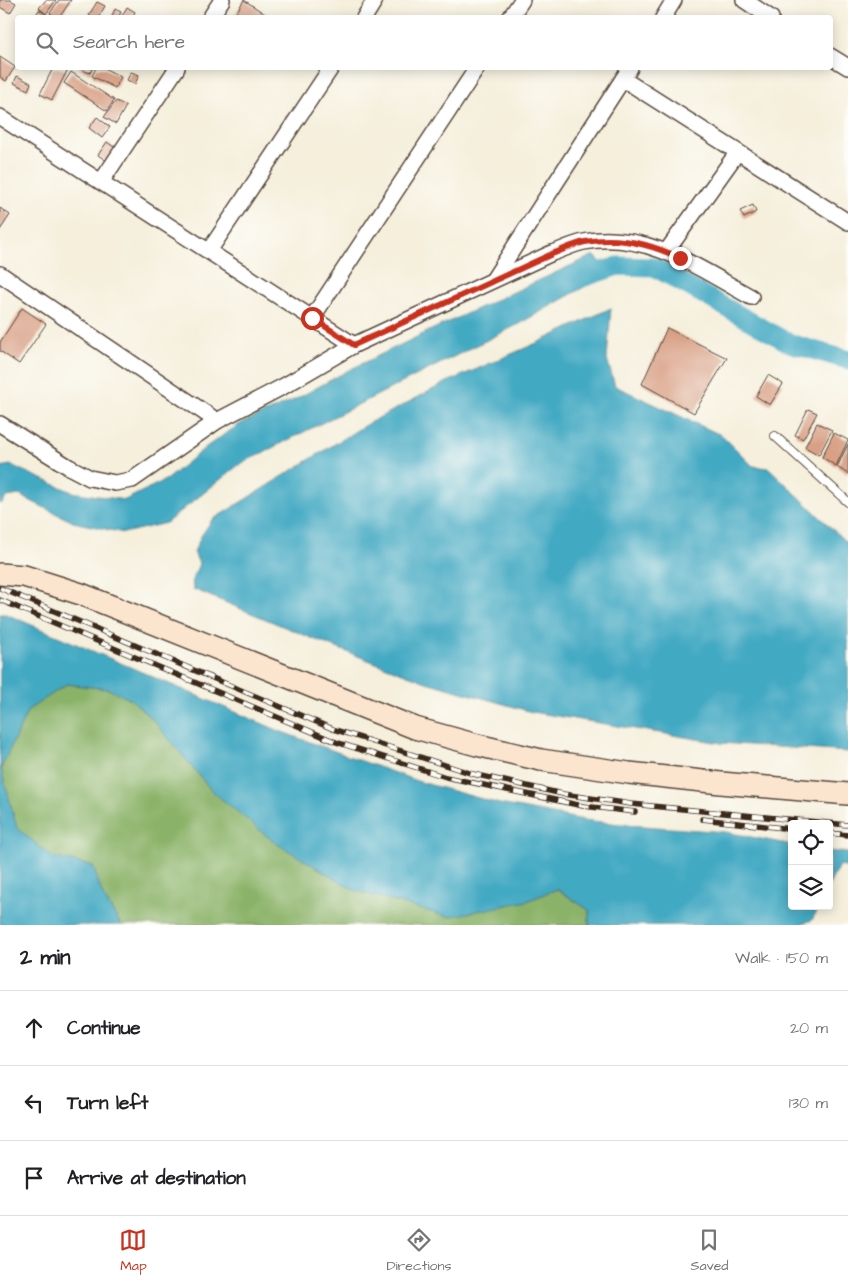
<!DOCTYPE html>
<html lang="en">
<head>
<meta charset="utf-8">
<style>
	body { margin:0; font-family:"Architects Daughter",sans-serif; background:#f6f6f6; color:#202124 }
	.controls { position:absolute; right:15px; bottom:15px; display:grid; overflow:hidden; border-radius:5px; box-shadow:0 2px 12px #0003 }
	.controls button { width:45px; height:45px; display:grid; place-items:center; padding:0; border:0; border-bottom:1px solid #e0e0e0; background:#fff; color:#202124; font:25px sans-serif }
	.stop { position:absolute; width:15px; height:15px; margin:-11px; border:4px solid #c8321e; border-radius:50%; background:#fff }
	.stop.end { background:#c8321e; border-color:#fff; box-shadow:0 1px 5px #0008 }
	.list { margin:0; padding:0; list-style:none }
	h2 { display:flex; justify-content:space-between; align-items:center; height:65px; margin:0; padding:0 20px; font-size:21px }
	h2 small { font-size:16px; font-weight:400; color:#757577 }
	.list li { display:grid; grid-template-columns:32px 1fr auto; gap:15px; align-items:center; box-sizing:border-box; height:75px; padding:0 20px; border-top:1px solid #e0e0e0 }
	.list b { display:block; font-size:19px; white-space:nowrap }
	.list em { font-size:16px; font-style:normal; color:#757577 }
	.icon { flex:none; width:28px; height:28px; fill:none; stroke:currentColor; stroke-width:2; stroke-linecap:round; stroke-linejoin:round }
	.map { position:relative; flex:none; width:848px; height:925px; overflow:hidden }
	.search { position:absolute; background:#fff; box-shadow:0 2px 12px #0003; left:15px; right:15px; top:15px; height:55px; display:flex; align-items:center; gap:12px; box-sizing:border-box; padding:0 18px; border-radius:5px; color:#757577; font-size:19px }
	.sheet { height:290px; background:#fff }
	nav { display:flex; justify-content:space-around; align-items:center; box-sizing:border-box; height:70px; border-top:1px solid #e0e0e0; background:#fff; font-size:14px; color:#757577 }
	nav a { display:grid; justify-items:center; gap:2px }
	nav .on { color:#c8321e }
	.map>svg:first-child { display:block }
</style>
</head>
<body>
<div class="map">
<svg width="848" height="925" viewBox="0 0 848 925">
	<rect width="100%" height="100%" fill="#fdfcf7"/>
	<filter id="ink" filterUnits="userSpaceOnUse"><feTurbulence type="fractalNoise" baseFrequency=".02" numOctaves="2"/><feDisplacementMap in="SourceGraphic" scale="10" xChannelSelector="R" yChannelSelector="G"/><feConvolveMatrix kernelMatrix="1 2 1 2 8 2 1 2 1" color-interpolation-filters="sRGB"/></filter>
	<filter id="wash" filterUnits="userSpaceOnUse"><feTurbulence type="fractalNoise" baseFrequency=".0096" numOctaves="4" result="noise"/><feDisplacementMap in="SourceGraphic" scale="20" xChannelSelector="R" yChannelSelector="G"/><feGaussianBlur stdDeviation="1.12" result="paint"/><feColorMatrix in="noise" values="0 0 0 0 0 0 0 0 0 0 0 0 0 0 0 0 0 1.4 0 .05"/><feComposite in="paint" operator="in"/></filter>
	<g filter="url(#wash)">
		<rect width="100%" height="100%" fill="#f5efdc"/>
		<polygon fill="#8ab268" stroke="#626e43" points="67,684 108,689 132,700 153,720 527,901 557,889 589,910 589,925 121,925 103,896 93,866 52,857 16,828 1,768 28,710"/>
		<g fill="#43a9c3" stroke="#3f6a70">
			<polygon points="594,255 601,262 600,278 517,325 240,464 166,523 124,533 73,522 19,495 7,497 0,505 0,467 10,465 72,492 125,500 167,479 206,447 240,424 296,399 349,370 431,330"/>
			<polygon points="611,308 607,359 615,386 723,436 753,466 769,468 848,544 848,752 721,743 532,712 426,682 321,642 193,589 192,580 199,564 194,552 201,536 212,520 367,424 447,382 539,342"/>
			<polygon points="0,614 6,614 282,732 417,781 500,804 584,820 629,825 726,832 792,845 792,906 819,906 812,920 798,925 589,925 589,910 557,889 527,901 448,917 354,890 274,842 212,791 153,720 132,700 108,689 67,684 28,710 1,768 17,828 52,857 93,866 103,896 121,925 0,925"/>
			<polygon points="829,851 848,853 848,868 839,865 829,885"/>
		</g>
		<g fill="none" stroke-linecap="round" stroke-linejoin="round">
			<polyline stroke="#43a9c3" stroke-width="19" points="576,280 618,266 654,267 789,343 848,360"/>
		</g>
		<g id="blocks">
			<g fill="#d9a086">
				<polygon points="0,0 10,0 16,3 10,13 0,7"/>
				<polygon points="46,0 56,0 46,14 39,8"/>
				<polygon points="59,0 71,0 59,18 57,18 50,13"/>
				<polygon points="244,0 271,18 233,18"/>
				<polygon points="97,2 105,6 98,18 93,18 89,15"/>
				<polygon points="127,7 135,12 132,18 121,18"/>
				<polygon points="115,9 121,12 118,18 111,18"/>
				<polygon points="39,10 46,14 44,18 34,18"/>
				<polygon points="0,57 15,67 6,81 0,77"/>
				<polygon points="53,68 59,68 67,71 52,100 40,94"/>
				<polygon points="78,68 93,68 90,73"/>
				<polygon points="96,68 104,68 121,77 115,88 92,76"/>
				<polygon points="71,72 114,100 107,111 64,83"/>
				<polygon points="131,72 139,75 135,84 127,80"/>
				<polygon points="17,76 31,83 28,90 14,83"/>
				<polygon points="116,101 126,106 116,124 104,117"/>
				<polygon points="97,117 110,127 102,138 89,128"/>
				<polygon points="107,142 118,150 110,163 98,155"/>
				<polygon points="753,205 756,212 744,218 740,211"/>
				<polygon points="0,208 10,215 0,230"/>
				<polygon points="22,308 46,324 19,364 0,351 0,342"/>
				<polygon points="667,328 727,358 694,413 642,384"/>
				<polygon points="768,375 783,384 770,405 756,396"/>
				<polygon points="808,409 817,413 803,439 795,435"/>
				<polygon points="817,423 832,430 819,455 805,447"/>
				<polygon points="834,433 848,440 836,466 822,457"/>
				<polygon points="848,444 848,474 837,467"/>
			</g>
		</g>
	</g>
	<g filter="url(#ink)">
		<use href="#blocks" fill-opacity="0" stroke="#57483a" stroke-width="1"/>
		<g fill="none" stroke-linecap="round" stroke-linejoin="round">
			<g stroke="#57483a" stroke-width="10">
				<polyline id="lane" points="775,436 848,502"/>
			</g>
			<g stroke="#57483a" stroke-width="18">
				<g id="street">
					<polyline points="744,0 771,18"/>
					<polyline points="210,18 222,0"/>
					<polyline points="364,18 375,0"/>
					<polyline points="510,18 522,0"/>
					<polyline points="663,18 674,0"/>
					<polyline points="830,56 848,67"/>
					<polyline points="623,79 848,222"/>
					<polyline points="0,117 354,345"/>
					<polyline points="101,182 177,68"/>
					<polyline points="209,251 331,68"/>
					<polyline points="666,252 737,153"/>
					<polyline points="0,274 217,421"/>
					<polyline points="493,280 630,68"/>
					<polyline points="312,318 477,68"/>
					<path d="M0,424l69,43 21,11 25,5 17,-3 85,-59 67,-35 70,-41 198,-92c10,-3 21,-9 32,-11 62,-12 116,27 167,55"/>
				</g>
			</g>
			<g stroke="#57483a" stroke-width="24">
				<polyline id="secondary" points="0,574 24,576 81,594 415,728 477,745 541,760 629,773 721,783 848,794"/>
			</g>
			<use href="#lane" stroke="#fff" stroke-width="8"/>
			<use href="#street" stroke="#fff" stroke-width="15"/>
			<use href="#secondary" stroke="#fce5cf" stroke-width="21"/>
			<g stroke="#3b2a1e" stroke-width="5.5">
				<g id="rail">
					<polyline points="0,588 333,729 473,774 563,794 631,804 848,825"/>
					<polyline points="0,600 336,742 446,777 583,806 635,812"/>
					<polyline points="702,819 792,829"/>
					<polyline points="829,833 848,835"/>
				</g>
			</g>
			<use href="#rail" stroke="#fdfcf7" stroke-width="4" stroke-dasharray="11" stroke-linecap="butt"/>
		</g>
	</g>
	<g fill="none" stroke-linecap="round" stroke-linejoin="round" filter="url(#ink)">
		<path stroke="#c8321e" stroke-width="6" d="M312,318l42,27 198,-91c11,-4 22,-10 33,-12 33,-6 66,2 95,16"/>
	</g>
</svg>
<div class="controls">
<button><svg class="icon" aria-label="locate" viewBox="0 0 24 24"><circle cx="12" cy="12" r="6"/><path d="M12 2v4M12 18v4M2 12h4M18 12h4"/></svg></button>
<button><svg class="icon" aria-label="layers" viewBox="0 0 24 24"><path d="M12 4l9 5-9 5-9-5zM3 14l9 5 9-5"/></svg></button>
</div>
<div class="stop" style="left:312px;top:318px"></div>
<div class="stop end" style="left:680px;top:258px"></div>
<div class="search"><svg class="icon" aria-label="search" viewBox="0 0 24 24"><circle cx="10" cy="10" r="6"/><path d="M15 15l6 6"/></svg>Search here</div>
</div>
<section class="sheet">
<h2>2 min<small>Walk · 150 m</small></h2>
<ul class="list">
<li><svg class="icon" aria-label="ahead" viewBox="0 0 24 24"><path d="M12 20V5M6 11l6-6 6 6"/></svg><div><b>Continue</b></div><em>20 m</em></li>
<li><svg class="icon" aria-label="left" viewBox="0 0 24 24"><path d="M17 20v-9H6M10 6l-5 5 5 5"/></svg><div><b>Turn left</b></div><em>130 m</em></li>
<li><svg class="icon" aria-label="arrive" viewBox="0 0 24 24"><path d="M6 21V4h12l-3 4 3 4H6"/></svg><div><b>Arrive at destination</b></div></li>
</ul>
</section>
<nav>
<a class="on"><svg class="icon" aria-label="map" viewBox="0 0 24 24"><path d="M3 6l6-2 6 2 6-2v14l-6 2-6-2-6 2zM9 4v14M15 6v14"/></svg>Map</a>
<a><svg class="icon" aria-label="directions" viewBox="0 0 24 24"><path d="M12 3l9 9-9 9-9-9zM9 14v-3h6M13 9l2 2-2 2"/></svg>Directions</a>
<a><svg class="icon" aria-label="saved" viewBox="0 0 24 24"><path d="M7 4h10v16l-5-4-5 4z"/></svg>Saved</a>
</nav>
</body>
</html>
